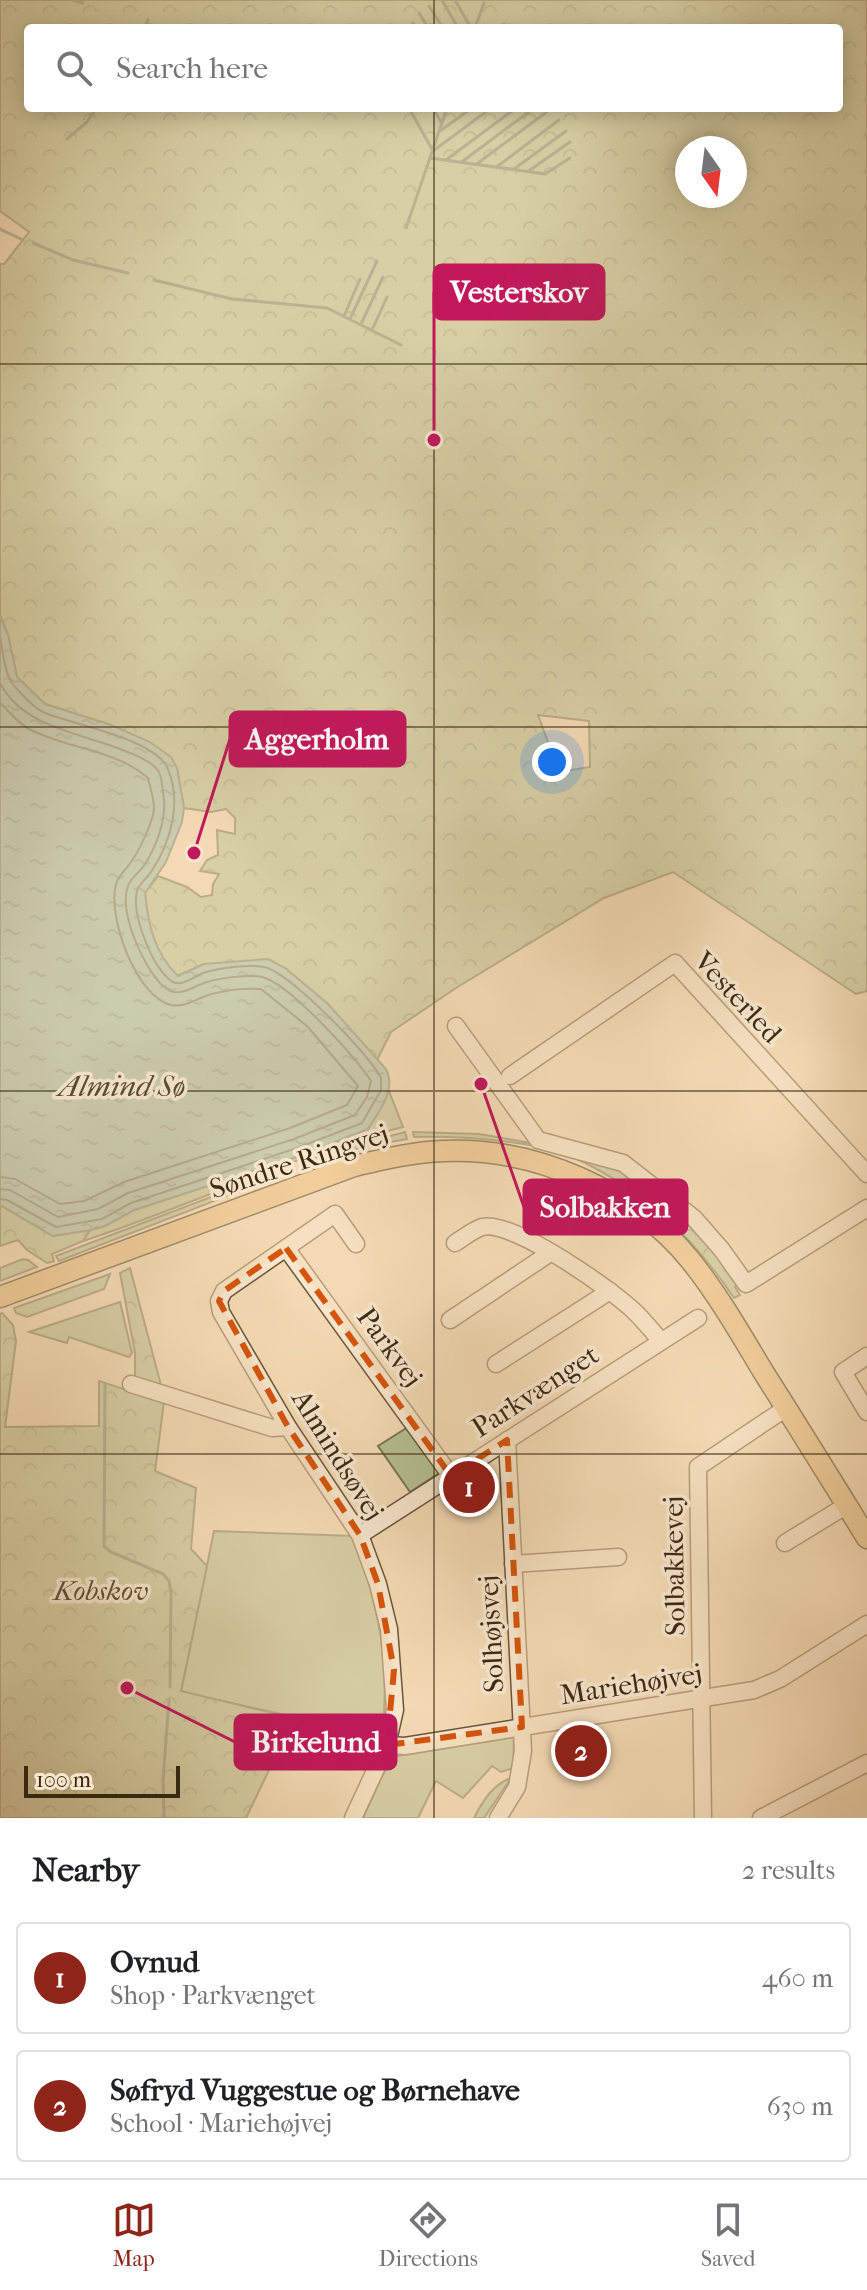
<!DOCTYPE html>
<html lang="en">
<head>
<meta charset="utf-8">
<style>
	body { margin:0; font-family:"IM FELL French Canon",serif; background:#f2f2f2; color:#202124 }
	.compass { position:absolute; left:675px; top:136px; width:72px; height:72px; border-radius:50%; background:#fff; box-shadow:0 4px 20px #0003; rotate:166deg }
	.scale { position:absolute; left:24px; bottom:20px; width:156px; box-sizing:border-box; padding-left:8px; border:4px solid #3c2a10; border-top:0; font-size:22px; line-height:28px; white-space:nowrap; color:#3c2a10; -webkit-text-stroke:6px #f8e7ce; paint-order:stroke }
	.you { position:absolute; left:552px; top:762px; width:28px; height:28px; margin:-20px; border:6px solid #fff; border-radius:50%; background:#1a73e8; box-shadow:0 0 0 12px #1a73e833 }
	.badge { display:grid; place-items:center; width:52px; height:52px; border-radius:50%; background:#8f2418; color:#fff; font-size:26px; font-weight:700 }
	.pin { position:absolute; translate:-50% -50%; border:4px solid #fff; box-shadow:0 2px 8px #0006 }
	.list { margin:0; padding:0; list-style:none }
	h2 { display:flex; justify-content:space-between; align-items:center; height:104px; margin:0; padding:0 32px; font-size:34px }
	h2 small { font-size:26px; font-weight:400; color:#757577 }
	.list li { display:grid; grid-template-columns:52px 1fr auto; gap:24px; align-items:center; box-sizing:border-box; height:112px; margin:0 16px 16px; padding:0 16px; border:2px solid #e0e0e0; border-radius:8px }
	.list b { display:block; font-size:30px; white-space:nowrap }
	.list p { margin:0; font-size:26px; white-space:nowrap; color:#757577 }
	.list em { font-size:26px; font-style:normal; color:#757577 }
	.icon { flex:none; width:44px; height:44px; fill:none; stroke:currentColor; stroke-width:2; stroke-linecap:round; stroke-linejoin:round }
	.map { position:relative; flex:none; width:867px; height:1818px; overflow:hidden }
	.search { position:absolute; background:#fff; box-shadow:0 4px 20px #0003; left:24px; right:24px; top:24px; height:88px; display:flex; align-items:center; gap:20px; box-sizing:border-box; padding:0 28px; border-radius:8px; color:#757577; font-size:30px }
	.sheet { height:360px; background:#fff }
	nav { display:flex; justify-content:space-around; align-items:center; box-sizing:border-box; height:112px; border-top:2px solid #e0e0e0; background:#fff; font-size:22px; color:#757577 }
	nav a { display:grid; justify-items:center; gap:4px }
	nav .on { color:#8f2418 }
	.map>svg:first-child { display:block }
</style>
</head>
<body>
<div class="map">
<svg width="867" height="1818" viewBox="0 0 867 1818">
	<defs>
		<pattern id="forest-crowns" width="20" height="18" patternUnits="userSpaceOnUse" patternTransform="scale(2)"><rect width="20" height="18" fill="#b5c192"/><path d="M2 6a3 3 0 1 1 6 0M12 15a3 3 0 1 1 6 0" fill="none" stroke="#949d76"/></pattern>
		<pattern id="water-ripples" width="26" height="14" patternUnits="userSpaceOnUse" patternTransform="scale(2)"><rect width="26" height="14" fill="#9cbba9"/><path d="M2 4q2-2 4 0t4 0M15 11q2-2 4 0t4 0" fill="none" stroke="#809888"/></pattern>
	</defs>
	<rect width="100%" height="100%" fill="#f4dab4"/>
	<filter id="stains"><feTurbulence type="fractalNoise" baseFrequency=".0025" numOctaves="4"/><feColorMatrix values="0 0 0 0 .2 0 0 0 0 .09 0 0 0 0 .02 0 0 0 .5 -.17"/></filter>
	<radialGradient id="worn" r=".72"><stop offset=".6" stop-color="#630" stop-opacity="0"/><stop offset="1" stop-color="#630" stop-opacity=".3"/></radialGradient>
	<g fill="#b5c192" stroke="#787651" stroke-width="2">
		<path d="M389,1091l14,36c-110,28 -212,79 -320,114l7,-11 15,-4 29,-16 166,-54 68,-27z"/>
		<polygon points="405,1132 407,1139 359,1148 306,1166 305,1162 321,1155 326,1156 327,1153"/>
		<path d="M413,1132l66,2 64,11 -1,2c-44,-8 -84,-11 -128,-10z"/>
		<polygon points="269,1175 271,1179 59,1261 56,1256"/>
		<polygon points="23,1259 28,1260 37,1267 0,1281 0,1268"/>
		<polygon points="110,1274 104,1289 27,1317 16,1313 14,1308"/>
		<polygon points="120,1302 132,1353 129,1357 69,1337 67,1343 29,1332"/>
		<polygon points="408,1427 441,1472 410,1492 378,1446"/>
		<path d="M214,1531l140,5c24,71 37,124 28,200l-201,-44z"/>
		<polygon points="514,1737 513,1768 501,1772 492,1766 463,1798 436,1781 418,1818 363,1818 391,1757"/>
		<path d="M511,1778l-27,40h-10c8,-16 19,-34 37,-40z"/>
	</g>
	<g fill="url(#forest-crowns)" stroke="#787651" stroke-width="2" fill-rule="evenodd">
		<path d="M0,0h867v991l-11,3 -183,-122 -69,26 -148,90 -65,44 -14,28 -49,-56 -43,-36 -81,-4 -27,12c-23,-24 -29,-52 -32,-83l13,-17 29,11 14,10 11,-2 1,-11 6,-10 -19,-3 7,-11 11,-5 -1,-25 18,4v-16l-9,-9 -15,3 -27,-4 -7,-40 -66,-43 -66,-21 -28,-27 -9,-42 -8,-19v-352h4l25,-32 -29,-21zM28,28h811v80h-811zM687,148h48v48h-48zM538,715l51,6 1,46 -31,5z"/>
		<path d="M575,1158l35,4 91,71 36,50 -2,4 5,8 -6,3c-43,-64 -90,-107 -159,-140z"/>
		<polygon points="0,1205 53,1236 90,1230 83,1241 52,1254 54,1261 47,1263 27,1250 18,1240 0,1246"/>
		<polygon points="130,1268 162,1389 135,1381 135,1353 120,1273"/>
		<polygon points="2,1313 13,1325 16,1341 5,1427 99,1426 99,1381 164,1402 155,1471 196,1488 191,1549 207,1566 181,1691 294,1718 246,1818 0,1818 0,1314"/>
	</g>
	<path fill="url(#water-ripples)" stroke="#76816c" stroke-width="2" d="M0,616l8,19 9,42 28,27 66,21 39,17 21,15 6,11 7,40 -2,14 -16,40 -21,31c3,31 9,60 33,83l26,-12 64,-5 17,9 43,36 58,65c11,21 -7,42 -18,60l-68,27 -166,54 -29,16 -15,4 -37,6 -53,-31z"/>
	<g fill="none" stroke-linecap="round" stroke-linejoin="round">
		<g stroke="#6c725c" stroke-width="2">
			<path d="M0,637c3,13 4,35 12,46 7,9 21,24 31,29 29,13 112,26 125,57 14,34 3,73 -17,103 -4,6 -12,12 -14,19 -6,24 15,74 33,89 4,3 6,4 11,3 8,-2 15,-7 22,-10 16,-5 44,-9 61,-6 24,4 106,88 117,111v12l-19,33 -65,25 -166,55 -29,16 -46,8 -49,-27 -7,-1"/>
			<path d="M0,683c23,45 83,50 125,68 11,4 24,9 32,18 5,6 5,16 6,23 5,25 -6,54 -20,75 -5,6 -12,11 -15,19 -10,25 16,83 35,100 15,14 28,1 44,-4 14,-4 40,-8 55,-5 27,6 93,80 109,104l-4,16 -12,18 -61,24 -166,54 -30,16 -40,8 -48,-27 -10,-1"/>
			<path d="M0,703c10,9 20,23 33,28 37,18 83,19 115,47 2,9 6,20 6,30 0,11 -14,41 -21,51 -5,9 -14,15 -17,25 -9,32 20,113 55,121 16,3 27,-8 41,-11 15,-4 34,-6 49,-5l46,37 51,60 -11,19 -57,23 -166,54 -40,19 -24,3 -45,-25 -15,-2"/>
		</g>
		<g stroke="#76816c" stroke-width="3">
			<polyline points="73,0 83,3"/>
			<polyline points="442,0 458,28"/>
			<polyline points="455,0 471,28"/>
			<polyline points="429,6 443,28"/>
			<polyline points="419,13 428,28"/>
			<polyline points="413,23 416,28"/>
			<polyline points="144,28 148,20"/>
			<polyline points="475,28 484,3"/>
			<polyline points="499,28 504,24"/>
			<polyline points="409,108 433,151 491,108"/>
			<polyline points="433,108 441,122"/>
			<polyline points="440,131 472,108"/>
			<polyline points="67,139 87,122 96,108"/>
			<polyline points="430,158 545,174 570,158"/>
			<polyline points="446,160 516,108"/>
			<polyline points="463,161 534,108"/>
			<polyline points="478,163 552,108"/>
			<polyline points="498,166 559,120"/>
			<polyline points="514,169 566,131"/>
			<polyline points="530,170 570,142"/>
			<polyline points="406,228 447,108"/>
			<polyline points="0,229 21,239"/>
			<polyline points="33,243 73,260 128,273"/>
			<polyline points="154,280 232,299 327,308 401,345"/>
			<polyline points="344,316 360,279"/>
			<polyline points="350,319 377,261"/>
			<polyline points="361,324 383,277"/>
			<polyline points="372,330 387,297"/>
			<polyline points="105,1385 104,1546 111,1552 163,1574 169,1581 171,1592 170,1687"/>
			<polyline points="164,1818 163,1780 169,1700"/>
		</g>
		<g stroke="#6a5639" stroke-width="19">
			<g id="minor">
				<polyline points="456,1026 538,1140 623,1163 694,1218 722,1250 746,1284 867,1208"/>
				<polyline points="510,1076 675,963 867,1174"/>
				<path d="M455,1243c8,-5 18,-13 27,-16 30,-8 132,64 154,86 9,9 17,19 25,28"/>
				<polyline points="286,1248 451,1476"/>
				<polyline points="450,1320 550,1253"/>
				<polyline points="867,1356 843,1372 867,1412"/>
				<polyline points="496,1364 610,1291"/>
				<polyline points="131,1384 272,1428 288,1427"/>
				<polyline points="360,1535 698,1318"/>
				<polyline points="785,1543 847,1505"/>
				<polyline points="513,1564 618,1557"/>
				<polyline points="387,1745 405,1746 754,1690 780,1679 867,1624"/>
				<polyline points="353,1818 387,1745 395,1710 389,1629 378,1584 360,1535 288,1427 221,1312 219,1301 224,1291 335,1214 356,1244"/>
				<polyline points="498,1818 517,1787 523,1751 507,1440"/>
				<polyline points="703,1818 698,1467 786,1408"/>
				<polyline points="761,1818 867,1763"/>
			</g>
		</g>
		<g stroke="#3c2a10" stroke-width="23">
			<path id="major" d="M0,1297l354,-131c30,-7 59,-14 90,-15 90,-4 190,39 247,110 28,35 50,74 73,112 35,55 69,110 103,165"/>
		</g>
		<use href="#minor" stroke="#f8e7ce" stroke-width="16"/>
		<use href="#major" stroke="#eabd7a" stroke-width="20"/>
	</g>
	<path d="M0 0H867V1818H0ZM286,1248l165,228 56,-36 15,287 -135,18 7,-75 -16,-86 -18,-49 -72,-108 -69,-126 5,-10z" fill="#f4dab4" fill-opacity=".55" fill-rule="evenodd"/>
	<path fill="none" stroke="#d7540c" stroke-width="6" stroke-dasharray="16 10" stroke-linejoin="round" d="M286,1248l165,228 56,-36 15,287 -135,18 7,-75 -16,-86 -18,-49 -72,-108 -69,-126 5,-10z"/>
	<path fill="none" stroke="#3c2a10" stroke-width="2" stroke-opacity="0.55" d="M434,0v28M434,108v1710M0,364h867M0,727h867M0,1091h867M0,1454h867"/>
	<g text-anchor="middle" dominant-baseline="central" stroke-width="7" stroke-linejoin="round" paint-order="stroke">
		<g font-size="28" fill="#3c2a10" stroke="#f8e7ce">
			<text transform="translate(738 997) rotate(47)">Vesterled</text>
			<text transform="translate(299 1161) rotate(-18)">Søndre Ringvej</text>
			<text transform="translate(390 1347) rotate(54)">Parkvej</text>
			<text transform="translate(535 1391) rotate(-33)">Parkvænget</text>
			<text transform="translate(338 1455) rotate(58)">Almindsøvej</text>
			<text transform="translate(674 1566) rotate(-91)">Solbakkevej</text>
			<text transform="translate(491 1634) rotate(-93)">Solhøjsvej</text>
			<text transform="translate(631 1684) rotate(-9)">Mariehøjvej</text>
		</g>
		<g font-size="28" font-style="italic" fill="#5a5030" stroke="#f8e7ce">
			<text x="101" y="1590">Kobskov</text>
		</g>
		<g font-size="30" font-style="italic" fill="#544e36" stroke="#f8e7ce">
			<text x="122" y="1086">Almind Sø</text>
		</g>
	</g>
	<path fill="none" stroke="#c2185b" stroke-width="3" d="M434 440L434 292M194 853L230 739M481 1084L524 1207M127 1688L235 1742"/>
	<g fill="#c2185b" stroke="#f8e7ce" stroke-width="3">
		<circle cx="434" cy="440" r="8"/>
		<circle cx="194" cy="853" r="8"/>
		<circle cx="481" cy="1084" r="8"/>
		<circle cx="127" cy="1688" r="8"/>
	</g>
	<g fill="#c2185b" stroke="#c2185b" stroke-width="3">
		<rect x="434" y="265" width="170" height="54" rx="8"/>
		<rect x="230" y="712" width="175" height="54" rx="8"/>
		<rect x="524" y="1180" width="163" height="54" rx="8"/>
		<rect x="235" y="1715" width="161" height="54" rx="8"/>
	</g>
	<g font-size="30" text-anchor="middle" font-weight="bold" fill="#fff">
		<text x="519" y="302">Vesterskov</text>
		<text x="317" y="749">Aggerholm</text>
		<text x="605" y="1217">Solbakken</text>
		<text x="316" y="1752">Birkelund</text>
	</g>
	<rect width="100%" height="100%" filter="url(#stains)"/>
	<rect width="100%" height="100%" fill="url(#worn)"/>
</svg>
<svg class="compass" viewBox="-18 -18 36 36"><path d="M0-13l5 13h-10z" fill="#e53935"/><path d="M0 13l5-13h-10z" fill="#757577"/></svg>
<div class="scale">100 m</div>
<div class="you"></div>
<div class="pin badge" style="left:469px;top:1487px">1</div>
<div class="pin badge" style="left:581px;top:1751px">2</div>
<div class="search"><svg class="icon" aria-label="search" viewBox="0 0 24 24"><circle cx="10" cy="10" r="6"/><path d="M15 15l6 6"/></svg>Search here</div>
</div>
<section class="sheet">
<h2>Nearby<small>2 results</small></h2>
<ul class="list">
<li><span class="badge">1</span><div><b>Ovnud</b><p>Shop · Parkvænget</p></div><em>460 m</em></li>
<li><span class="badge">2</span><div><b>Søfryd Vuggestue og Børnehave</b><p>School · Mariehøjvej</p></div><em>630 m</em></li>
</ul>
</section>
<nav>
<a class="on"><svg class="icon" aria-label="map" viewBox="0 0 24 24"><path d="M3 6l6-2 6 2 6-2v14l-6 2-6-2-6 2zM9 4v14M15 6v14"/></svg>Map</a>
<a><svg class="icon" aria-label="directions" viewBox="0 0 24 24"><path d="M12 3l9 9-9 9-9-9zM9 14v-3h6M13 9l2 2-2 2"/></svg>Directions</a>
<a><svg class="icon" aria-label="saved" viewBox="0 0 24 24"><path d="M7 4h10v16l-5-4-5 4z"/></svg>Saved</a>
</nav>
</body>
</html>
